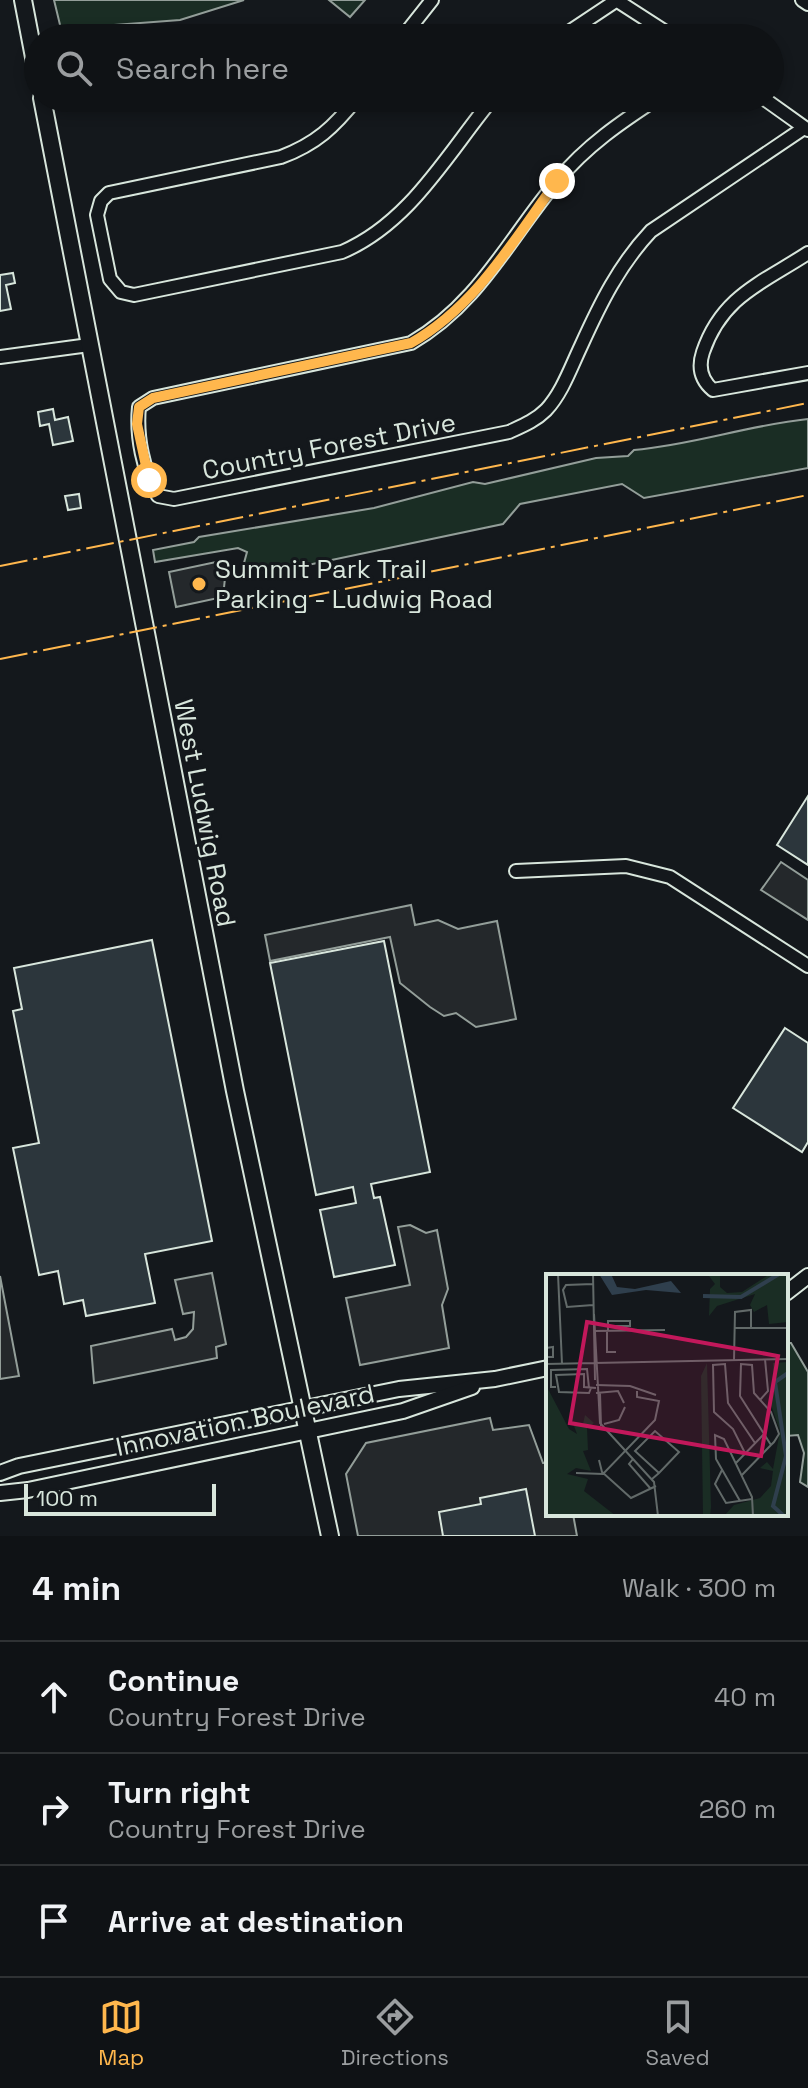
<!DOCTYPE html>
<html lang="en">
<head>
<meta charset="utf-8">
<style>
	body { margin:0; font-family:"Space Grotesk",sans-serif; background:#1d2022; color:#f1f3f6 }
	.scale { position:absolute; left:24px; bottom:20px; width:192px; box-sizing:border-box; padding-left:8px; border:4px solid #d8e6dc; border-top:0; font-size:22px; line-height:28px; white-space:nowrap; color:#d8e6dc; -webkit-text-stroke:6px #14181c; paint-order:stroke }
	.stop { position:absolute; width:24px; height:24px; margin:-18px; border:6px solid #ffb74d; border-radius:50%; background:#fff }
	.stop.end { background:#ffb74d; border-color:#fff; box-shadow:0 2px 8px #0008 }
	.list { margin:0; padding:0; list-style:none }
	h2 { display:flex; justify-content:space-between; align-items:center; height:104px; margin:0; padding:0 32px; font-size:34px }
	h2 small { font-size:26px; font-weight:400; color:#9b9ea0 }
	.list li { display:grid; grid-template-columns:52px 1fr auto; gap:24px; align-items:center; box-sizing:border-box; height:112px; padding:0 32px; border-top:2px solid #2f3234 }
	.list b { display:block; font-size:30px; white-space:nowrap }
	.list p { margin:0; font-size:26px; white-space:nowrap; color:#9b9ea0 }
	.list em { font-size:26px; font-style:normal; color:#9b9ea0 }
	.icon { flex:none; width:44px; height:44px; fill:none; stroke:currentColor; stroke-width:2; stroke-linecap:round; stroke-linejoin:round }
	.map { position:relative; flex:none; width:808px; height:1536px; overflow:hidden }
	.search { position:absolute; background:#0f1215; box-shadow:0 4px 12px #0003; left:24px; right:24px; top:24px; height:88px; display:flex; align-items:center; gap:20px; box-sizing:border-box; padding:0 28px; border-radius:44px; color:#9b9ea0; font-size:30px }
	.sheet { height:440px; background:#0f1215 }
	nav { display:flex; justify-content:space-around; align-items:center; box-sizing:border-box; height:112px; border-top:2px solid #2f3234; background:#0f1215; font-size:22px; color:#9b9ea0 }
	nav a { display:grid; justify-items:center; gap:4px }
	nav .on { color:#ffb74d }
	.map>svg:first-child { display:block }
</style>
</head>
<body>
<div class="map">
<svg width="808" height="1536" viewBox="0 0 808 1536">
	<rect width="100%" height="100%" fill="#14181c"/>
	<g fill="#1a2d24" stroke="#939e99" stroke-width="2">
		<polygon points="54,0 244,0 180,20 61,29"/>
		<polygon points="329,0 365,0 350,17"/>
		<path d="M808,419v49l-164,30 -22,-14 -102,20 -17,20 -238,50 -21,-11 3,-11 -9,-4 -83,14 -2,-12 41,-8 5,-5 175,-29 99,-26 12,2 111,-26 32,-2 6,-6c59,-5 115,-25 174,-31z"/>
		<polygon points="786,1343 791,1343 808,1372 808,1487 800,1482 804,1453 798,1435 786,1436"/>
	</g>
	<g fill="#24282b" stroke="#939e99" stroke-width="2">
		<polygon points="216,562 222,563 225,578 223,597 176,607 169,572"/>
		<polygon points="781,862 808,880 808,920 761,890"/>
		<polygon points="411,905 415,925 438,920 458,929 497,921 516,1019 476,1027 456,1013 444,1016 430,1007 400,983 390,937 270,961 265,935"/>
		<polygon points="410,1225 426,1233 437,1230 448,1289 442,1305 449,1348 360,1365 346,1298 410,1285 398,1227"/>
		<polygon points="212,1273 226,1344 216,1347 217,1358 94,1383 91,1346 172,1329 175,1340 186,1337 193,1329 194,1312 183,1314 175,1280"/>
		<polygon points="0,1276 19,1376 0,1379"/>
		<polygon points="490,1418 493,1430 529,1425 543,1463 548,1463 548,1514 573,1514 577,1536 358,1536 346,1474 366,1443"/>
	</g>
	<g fill="#2c363c" stroke="#d8e6dc" stroke-width="2">
		<polygon points="13,273 15,283 6,285 11,309 0,311 0,275"/>
		<polygon points="53,409 55,420 68,417 73,441 53,445 49,424 40,426 38,412"/>
		<polygon points="79,494 81,508 68,510 65,496"/>
		<polygon points="808,796 808,865 777,845"/>
		<polygon points="152,940 212,1241 145,1254 155,1303 86,1316 83,1300 64,1304 58,1271 39,1275 13,1148 39,1143 13,1011 22,1009 14,968"/>
		<polygon points="384,941 430,1172 371,1184 374,1198 380,1197 395,1265 334,1277 320,1210 356,1203 353,1187 316,1195 270,963"/>
		<polygon points="785,1028 808,1043 808,1142 802,1152 733,1108"/>
		<polygon points="526,1489 535,1536 443,1536 439,1512 481,1504 480,1498"/>
	</g>
	<g fill="none" stroke-linecap="round" stroke-linejoin="round">
		<g stroke="#d8e6dc" stroke-width="16">
			<g id="minor">
				<polyline points="616,0 675,38"/>
				<polyline points="802,0 808,4"/>
				<path d="M273,38c13,-6 26,-9 39,0"/>
				<polyline points="402,38 432,0"/>
				<polyline points="560,38 617,0"/>
				<path d="M357,98c-23,29 -41,46 -76,59l-172,36 -8,8 -4,14 13,64 11,13 13,3 208,-43c68,-29 105,-98 151,-154"/>
				<path d="M658,98c-37,24 -72,48 -100,82 -49,58 -79,124 -147,163l-258,55 -14,9c-3,29 4,64 19,89l16,3 335,-67c13,-6 26,-11 37,-22 16,-17 25,-43 35,-64 19,-42 38,-81 70,-115l153,-103"/>
				<polyline points="763,98 808,130"/>
				<path d="M808,253c-46,30 -86,43 -105,99 -5,15 -2,28 10,38l95,-17"/>
				<polyline points="0,357 89,345"/>
				<polyline points="516,871 626,866 670,877 808,966"/>
			</g>
		</g>
		<g stroke="#d8e6dc" stroke-width="18">
			<g id="tertiary">
				<polyline points="786,1293 808,1276"/>
				<polyline points="0,1473 19,1466 399,1389 495,1379 548,1368"/>
				<polyline points="0,1493 28,1490 403,1411 472,1387"/>
			</g>
		</g>
		<g stroke="#d8e6dc" stroke-width="20">
			<g id="secondary">
				<polyline points="23,0 38,78"/>
				<polyline points="42,98 235,1091 330,1536"/>
			</g>
		</g>
		<use href="#minor" stroke="#14181c" stroke-width="12"/>
		<use href="#tertiary" stroke="#14181c" stroke-width="14"/>
		<use href="#secondary" stroke="#14181c" stroke-width="16"/>
		<g stroke="#ffb74d" stroke-width="2" stroke-dasharray="28 6 4 6" stroke-linecap="butt">
			<polyline points="0,566 808,403"/>
			<polyline points="0,659 808,495"/>
		</g>
	</g>
	<g fill="none" stroke-linecap="round" stroke-linejoin="round">
		<path stroke="#ffb74d" stroke-width="10" d="M149,480l-12,-56 2,-17 14,-9 258,-55c65,-37 102,-102 146,-162"/>
	</g>
	<circle fill="#ffb74d" stroke="#14181c" stroke-width="3" cx="199" cy="584" r="8"/>
	<g text-anchor="middle" dominant-baseline="central" stroke-width="6" stroke-linejoin="round" paint-order="stroke">
		<g font-size="26" fill="#d8e6dc" stroke="#14181c">
			<text transform="translate(329 446) rotate(-11)">Country Forest Drive</text>
			<text transform="translate(205 813) rotate(79)">West Ludwig Road</text>
			<text transform="translate(245 1420) rotate(-12)">Innovation Boulevard</text>
		</g>
		<g font-size="26" fill="#d8e6dc" stroke="#14181c" text-anchor="start">
			<text x="215" y="569">Summit Park Trail<tspan x="215" dy="30">Parking - Ludwig Road</tspan></text>
		</g>
	</g>
	<g transform="translate(546 1274)">
		<rect width="242" height="242" fill="#14181c"/>
		<path d="M174,0v13l7,6 15,-1 28,-18h18v48l-19,2 -2,-19 -13,7 -4,-7 5,-11 -38,12 -8,10 1,-27 5,-5 -6,-8zM242,88v154h-64l10,-11 26,-7 11,-12 2,-15 -13,-3 7,-6 6,7 7,-38 -11,-32 5,-6 -1,-30zM161,89l4,144 -1,9h-7l-2,-140zM0,92l2,23 21,40 8,5 -3,-8 9,-2 2,-9 9,8 -7,5 1,22 -5,1 8,20 -15,-3 -9,6 21,5 -4,12 32,25h-70z" fill="#1a2d24"/>
		<path d="M53,0h12l6,13 18,2 36,-8 10,12 -35,-3 -34,5z" fill="#2f3f4d"/>
		<path fill="none" stroke="#2f3f4d" stroke-width="4" d="M157,22l38,1 38,-23M238,242l-11,-10 13,-50 -11,-74 13,-9"/>
		<path fill="none" stroke="#626a69" stroke-width="2" d="M12,0l4,90M47,0l2,106M47,10l-27,1 -3,5 4,17 26,-2M48,40l6,109 54,59 4,34M189,54h53M49,57l70,-1M61,57v21h9M62,57v-10h22v5h-22M0,74l7,-1v10h-7M188,86l1,-48 16,-2v18M0,90l242,-5M50,111l34,1 26,9M10,113h-5v-17l36,-1 2,19M45,114l-2,5 -30,-1 -3,-17 28,-1v13l12,1M50,119l22,-2 6,12M54,119l1,33M214,126l8,-9 -3,-32M58,150l15,-4 6,-13M199,179l-12,-24 -19,-17 -1,-47 12,-1 3,39 27,40M87,185l-4,5 21,24M53,186l3,12 29,26 25,-12M189,190l30,-31M176,196l-7,14 11,19 26,-4M30,199l27,1 52,-54 4,-19 -22,-4v-6M195,202l30,-31 3,-3 5,-8 -8,-22 -17,-19 -2,-28 -11,-1 -1,32 31,49M106,205l7,-6 20,-21 -24,-21 -20,20 24,22M194,227l-24,-42 -1,-24 9,4 28,58 1,19"/>
		<path fill="#c2185b" fill-opacity="0.15" stroke="#c2185b" stroke-width="4" d="M41,48l191,34 -17,100 -191,-33z"/>
		<rect width="242" height="242" fill="none" stroke="#d8e6dc" stroke-width="4"/>
	</g>
</svg>
<div class="scale">100 m</div>
<div class="stop" style="left:149px;top:480px"></div>
<div class="stop end" style="left:557px;top:181px"></div>
<div class="search"><svg class="icon" aria-label="search" viewBox="0 0 24 24"><circle cx="10" cy="10" r="6"/><path d="M15 15l6 6"/></svg>Search here</div>
</div>
<section class="sheet">
<h2>4 min<small>Walk · 300 m</small></h2>
<ul class="list">
<li><svg class="icon" aria-label="ahead" viewBox="0 0 24 24"><path d="M12 20V5M6 11l6-6 6 6"/></svg><div><b>Continue</b><p>Country Forest Drive</p></div><em>40 m</em></li>
<li><svg class="icon" aria-label="right" viewBox="0 0 24 24"><path d="M7 20v-9h11M14 6l5 5-5 5"/></svg><div><b>Turn right</b><p>Country Forest Drive</p></div><em>260 m</em></li>
<li><svg class="icon" aria-label="arrive" viewBox="0 0 24 24"><path d="M6 21V4h12l-3 4 3 4H6"/></svg><div><b>Arrive at destination</b></div></li>
</ul>
</section>
<nav>
<a class="on"><svg class="icon" aria-label="map" viewBox="0 0 24 24"><path d="M3 6l6-2 6 2 6-2v14l-6 2-6-2-6 2zM9 4v14M15 6v14"/></svg>Map</a>
<a><svg class="icon" aria-label="directions" viewBox="0 0 24 24"><path d="M12 3l9 9-9 9-9-9zM9 14v-3h6M13 9l2 2-2 2"/></svg>Directions</a>
<a><svg class="icon" aria-label="saved" viewBox="0 0 24 24"><path d="M7 4h10v16l-5-4-5 4z"/></svg>Saved</a>
</nav>
</body>
</html>
